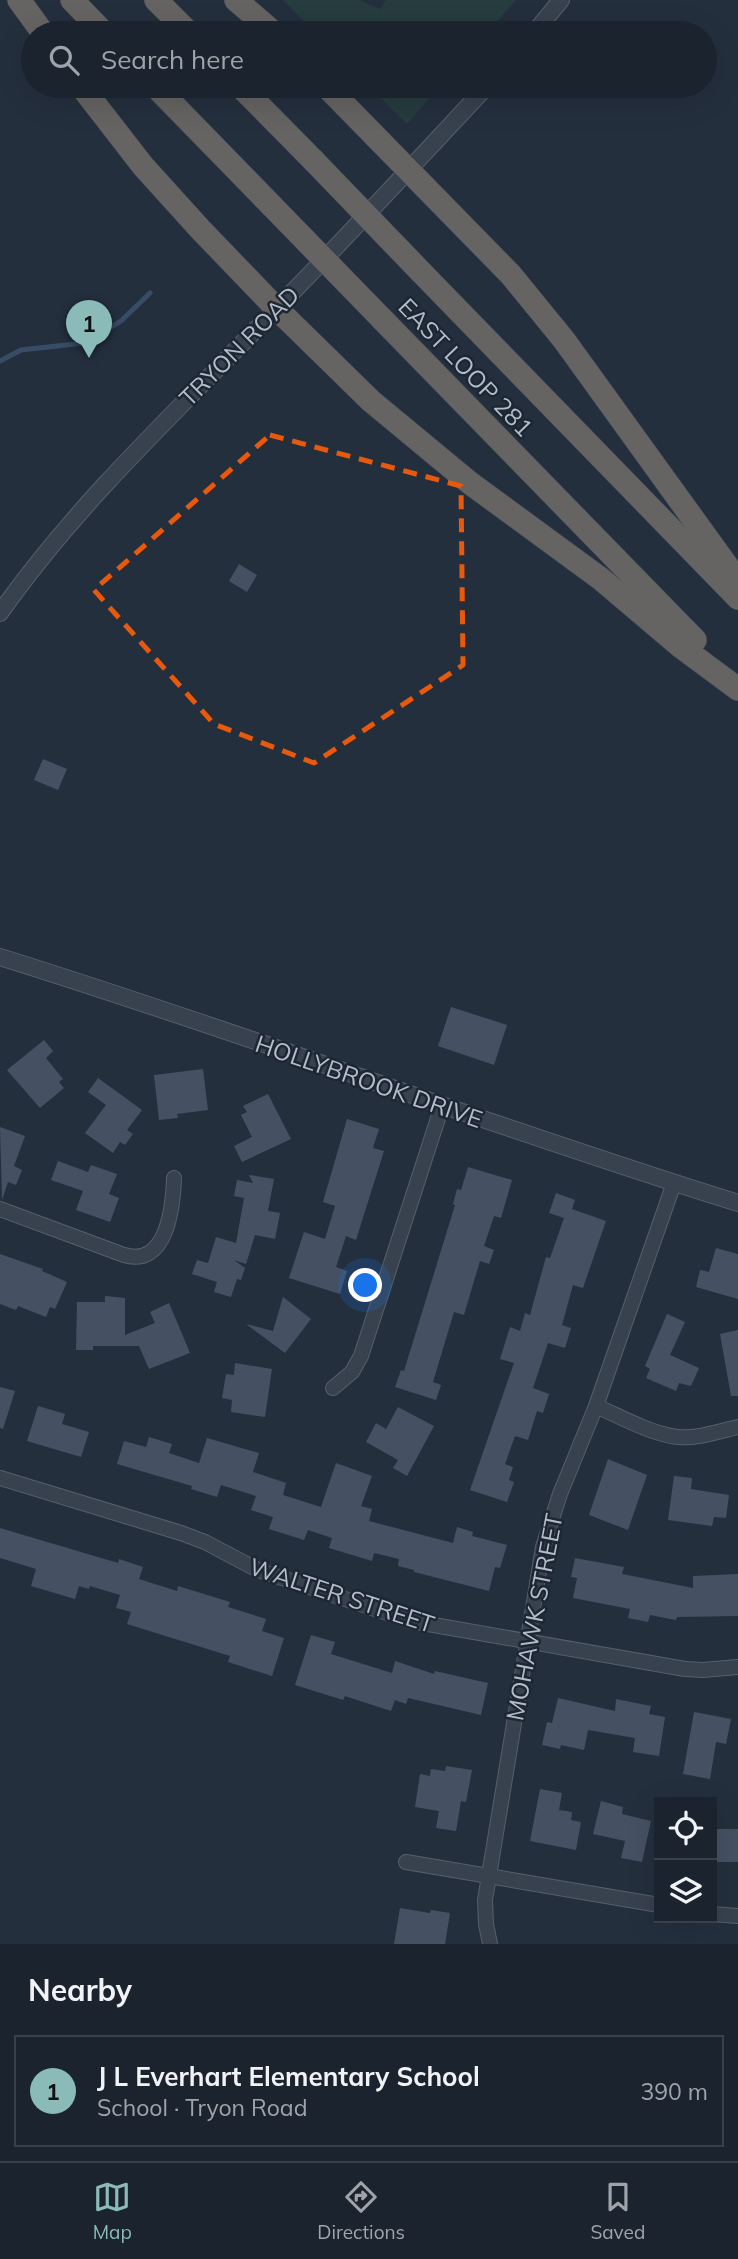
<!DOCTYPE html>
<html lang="en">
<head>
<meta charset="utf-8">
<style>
	body { margin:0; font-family:Mulish,sans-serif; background:#282f3a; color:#f1f3f6 }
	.controls { position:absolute; right:21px; bottom:21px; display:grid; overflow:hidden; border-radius:0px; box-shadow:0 7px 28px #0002 }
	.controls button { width:63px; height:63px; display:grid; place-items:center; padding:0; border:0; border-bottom:2px solid #39404a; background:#1b232e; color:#f1f3f6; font:35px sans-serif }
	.you { position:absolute; left:366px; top:1286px; width:24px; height:24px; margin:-18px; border:5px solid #fff; border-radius:50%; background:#1a73e8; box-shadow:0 0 0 10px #1a73e833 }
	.badge { display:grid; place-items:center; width:46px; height:46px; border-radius:50%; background:#8bbbb9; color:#111; font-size:23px; font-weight:700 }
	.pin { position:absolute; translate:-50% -58px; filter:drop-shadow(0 2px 4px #0008) }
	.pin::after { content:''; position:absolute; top:37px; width:24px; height:21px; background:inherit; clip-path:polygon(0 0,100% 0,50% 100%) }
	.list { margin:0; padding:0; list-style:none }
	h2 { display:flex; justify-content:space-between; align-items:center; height:91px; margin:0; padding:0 28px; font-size:30px }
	h2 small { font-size:23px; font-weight:400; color:#a0a4aa }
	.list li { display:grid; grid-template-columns:46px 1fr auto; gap:21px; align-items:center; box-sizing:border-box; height:112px; margin:0 14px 14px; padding:0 14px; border:2px solid #39404a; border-radius:0px }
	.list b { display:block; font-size:26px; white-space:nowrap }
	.list p { margin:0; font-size:23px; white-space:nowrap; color:#a0a4aa }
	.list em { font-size:23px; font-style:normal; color:#a0a4aa }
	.icon { flex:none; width:38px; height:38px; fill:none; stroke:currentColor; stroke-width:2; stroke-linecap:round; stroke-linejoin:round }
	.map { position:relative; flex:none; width:738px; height:1944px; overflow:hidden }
	.search { position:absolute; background:#1b232e; box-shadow:0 7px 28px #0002; left:21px; right:21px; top:21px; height:77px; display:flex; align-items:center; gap:18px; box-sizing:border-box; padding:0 24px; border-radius:38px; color:#a0a4aa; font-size:26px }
	.sheet { height:217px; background:#1b232e }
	nav { display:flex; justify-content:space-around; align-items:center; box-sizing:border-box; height:98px; border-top:2px solid #39404a; background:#1b232e; font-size:19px; color:#a0a4aa }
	nav a { display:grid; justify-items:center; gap:4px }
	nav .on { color:#8bbbb9 }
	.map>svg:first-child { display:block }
</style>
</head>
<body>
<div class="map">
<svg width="738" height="1944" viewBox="0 0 738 1944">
	<rect width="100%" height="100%" fill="#242f3e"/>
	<g fill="#263c3f">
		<polygon points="283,0 359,0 380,9 386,0 516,0 487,33 316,33"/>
		<polygon points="369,86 440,86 407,124"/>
	</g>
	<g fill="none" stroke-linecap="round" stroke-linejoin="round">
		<polyline stroke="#394c67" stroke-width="5" points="0,361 21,350 84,343 121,321 150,293"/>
	</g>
	<g fill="#455162">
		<polygon points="239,564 257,575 247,592 229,581"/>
		<polygon points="43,759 67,769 58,790 34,780"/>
		<polygon points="451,1007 507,1025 494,1065 438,1046"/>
		<polygon points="44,1040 53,1051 46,1058 63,1079 59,1082 64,1088 40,1108 7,1070"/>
		<polygon points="203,1069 208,1110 177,1114 178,1118 159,1120 154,1075"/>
		<polygon points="98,1078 142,1110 127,1130 133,1134 125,1145 120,1142 113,1153 85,1133 106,1105 88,1092"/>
		<polygon points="268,1094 291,1139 242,1162 234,1146 252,1137 241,1115 247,1112 243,1106"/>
		<polygon points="347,1119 379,1129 373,1148 384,1151 356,1240 346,1236 336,1267 347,1271 340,1294 289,1278 304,1232 325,1239 335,1206 323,1202"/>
		<polygon points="0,1127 25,1136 14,1166 22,1170 16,1185 8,1182 2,1200"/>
		<polygon points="58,1161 88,1172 91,1165 117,1174 109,1194 119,1198 110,1222 76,1210 83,1191 51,1180"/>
		<polygon points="468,1167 512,1180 501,1218 494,1216 484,1246 494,1250 489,1264 480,1261 464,1315 454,1312 433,1382 441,1385 436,1400 395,1387 401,1370 404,1371 455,1205 453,1204 457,1189 461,1190"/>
		<polygon points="249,1175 274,1179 268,1211 280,1213 275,1239 255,1235 246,1264 234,1260 245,1268 241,1280 237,1279 231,1297 214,1292 217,1282 192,1274 197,1260 208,1263 216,1237 236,1243 244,1198 234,1196 237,1180 253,1183"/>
		<polygon points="556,1193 575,1200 572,1209 606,1221 583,1288 573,1285 562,1325 571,1328 565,1348 548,1343 533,1388 549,1394 543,1413 537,1411 528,1440 515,1436 505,1464 513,1467 509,1480 514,1482 507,1502 470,1490 514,1363 500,1359 510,1327 520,1331 525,1313 530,1315 546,1257 550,1258 564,1218 549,1213"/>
		<polygon points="716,1248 738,1254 738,1299 696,1287 700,1270 709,1272"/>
		<polygon points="0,1254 43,1269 42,1271 67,1282 55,1309 50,1307 46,1317 18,1306 16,1310 0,1304"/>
		<polygon points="105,1296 125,1298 125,1335 155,1323 150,1312 169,1303 190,1353 149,1369 139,1346 93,1346 93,1350 76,1350 77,1302 105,1302"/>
		<polygon points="283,1297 311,1319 285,1353 246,1324 273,1331"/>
		<polygon points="667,1314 685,1322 670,1355 699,1368 691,1386 679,1383 676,1391 646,1378 650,1369 645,1366"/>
		<polygon points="738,1330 738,1396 731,1396 720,1334"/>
		<polygon points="235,1363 272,1369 265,1417 231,1412 232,1400 222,1398 226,1374 234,1375"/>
		<polygon points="0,1387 15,1391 3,1429 0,1428"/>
		<polygon points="38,1406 65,1414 62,1424 89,1432 81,1457 27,1441"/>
		<polygon points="398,1407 434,1426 407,1476 393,1468 398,1460 366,1442 376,1423 386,1429"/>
		<polygon points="149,1437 172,1444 169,1453 199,1463 207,1438 259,1453 253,1472 286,1483 283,1495 321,1507 336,1463 372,1476 361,1506 372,1509 369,1521 453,1543 457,1527 473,1532 472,1536 507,1545 500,1568 495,1567 489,1591 414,1572 414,1570 398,1566 399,1559 374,1553 372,1561 329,1548 332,1538 308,1530 304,1540 269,1529 273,1517 251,1510 256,1496 221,1485 217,1497 191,1489 192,1486 117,1464 124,1441 146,1447"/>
		<polygon points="608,1459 647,1475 628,1530 589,1515"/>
		<polygon points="674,1476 692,1478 691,1489 729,1495 726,1518 714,1517 712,1526 668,1520"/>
		<polygon points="0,1528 118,1563 119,1559 143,1567 139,1579 177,1591 178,1586 230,1602 228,1607 266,1619 262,1631 284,1638 272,1676 228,1662 230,1656 127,1624 131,1612 116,1608 120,1595 90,1586 89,1589 79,1586 75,1599 31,1586 36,1569 0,1558"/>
		<polygon points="575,1558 624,1567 622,1574 693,1588 693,1576 738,1574 738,1616 677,1617 676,1620 650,1615 648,1622 628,1618 630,1609 573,1598 577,1578 571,1577"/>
		<polygon points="311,1635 335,1642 331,1654 392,1673 395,1661 434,1674 435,1671 488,1683 481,1715 408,1698 406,1704 395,1700 391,1711 345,1696 343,1700 295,1685"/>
		<polygon points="558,1698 615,1711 616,1699 651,1706 649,1714 665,1717 659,1756 633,1752 635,1738 588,1730 584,1750 561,1745 560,1749 542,1745 547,1722 552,1723"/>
		<polygon points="694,1712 731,1719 726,1744 716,1742 710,1779 683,1774"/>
		<polygon points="446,1766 472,1770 466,1802 461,1801 456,1831 436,1828 439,1811 415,1807 420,1774 430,1776 431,1769 445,1771"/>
		<polygon points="540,1789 562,1793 559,1810 572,1812 571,1820 581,1822 576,1850 530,1841"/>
		<polygon points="601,1801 623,1807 622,1814 651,1821 642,1862 621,1858 625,1841 593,1834"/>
		<rect x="712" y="1829" width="26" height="33"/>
		<polygon points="400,1908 430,1913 431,1910 450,1913 445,1944 394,1944"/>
	</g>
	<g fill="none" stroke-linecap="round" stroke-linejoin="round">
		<g stroke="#565f6c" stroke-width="16">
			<g id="minor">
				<path d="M0,1209l124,46c43,13 49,-48 50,-77"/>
				<polyline points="333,1388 352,1372 361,1356 442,1106"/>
				<path d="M596,1406c25,11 55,28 82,31 20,2 41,-6 60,-10"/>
				<polyline points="0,1478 181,1533 205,1542 258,1570 411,1621 685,1669 703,1670 738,1667"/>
				<polyline points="406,1862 659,1905"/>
				<polyline points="712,1914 738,1916"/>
				<polyline points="490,1944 486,1924 485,1900 543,1547 560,1494 596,1406 674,1183"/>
			</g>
		</g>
		<g stroke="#565f6c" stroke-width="18">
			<g id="tertiary">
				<polyline points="534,33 561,0"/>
				<path d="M0,613c79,-112 180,-205 275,-303 72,-73 142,-149 212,-224"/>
				<path d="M0,957c248,77 490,169 738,246"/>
			</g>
		</g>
		<g stroke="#434c59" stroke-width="24">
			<g id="trunk">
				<polyline points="19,0 43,33"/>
				<polyline points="72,0 104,33"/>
				<polyline points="156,0 189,33"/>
				<polyline points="236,0 274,33"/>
				<polyline points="81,86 143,166 200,229 277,309 371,401 470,483 601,579 680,646 738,689"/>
				<polyline points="155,86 272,206"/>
				<polyline points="240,86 314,161"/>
				<polyline points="326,86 511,275 564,340 738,581"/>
				<polyline points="421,272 738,598"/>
				<polyline points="382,319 695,640"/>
			</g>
		</g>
		<use href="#minor" stroke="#38414e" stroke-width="14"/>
		<use href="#tertiary" stroke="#38414e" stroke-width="16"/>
		<use href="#trunk" stroke="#656462" stroke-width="23"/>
		<g stroke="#434c59" stroke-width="24" stroke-linecap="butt">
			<g id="trunk-bridge">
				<polyline points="314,161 421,272"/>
				<polyline points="272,206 382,319"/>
			</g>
		</g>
		<use href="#trunk-bridge" stroke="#656462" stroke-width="23"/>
	</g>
	<path fill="none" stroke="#e8590c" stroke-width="5" stroke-dasharray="14 9" stroke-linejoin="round" d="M270,435l191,51 2,179 -149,98 -100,-39 -120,-134z"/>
	<g text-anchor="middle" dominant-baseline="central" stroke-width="5" stroke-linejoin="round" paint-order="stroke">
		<g font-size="24" fill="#b4bcc9" stroke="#1d2633">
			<text transform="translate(239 346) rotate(-45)">TRYON ROAD</text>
			<text transform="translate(466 367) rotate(46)">EAST LOOP 281</text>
			<text transform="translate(369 1081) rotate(19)">HOLLYBROOK DRIVE</text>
			<text transform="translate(342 1595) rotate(18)">WALTER STREET</text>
			<text transform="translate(534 1617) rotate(-79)">MOHAWK STREET</text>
		</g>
	</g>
</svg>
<div class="controls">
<button><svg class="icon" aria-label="locate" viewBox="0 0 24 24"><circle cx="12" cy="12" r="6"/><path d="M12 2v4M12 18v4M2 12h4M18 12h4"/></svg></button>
<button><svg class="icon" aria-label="layers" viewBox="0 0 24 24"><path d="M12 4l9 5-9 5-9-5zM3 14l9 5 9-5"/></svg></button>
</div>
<div class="you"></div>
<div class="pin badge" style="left:89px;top:358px">1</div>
<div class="search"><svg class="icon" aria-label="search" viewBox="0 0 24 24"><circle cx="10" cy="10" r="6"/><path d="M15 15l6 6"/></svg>Search here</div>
</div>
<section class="sheet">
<h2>Nearby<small></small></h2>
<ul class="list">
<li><span class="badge">1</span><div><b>J L Everhart Elementary School</b><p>School · Tryon Road</p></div><em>390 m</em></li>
</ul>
</section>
<nav>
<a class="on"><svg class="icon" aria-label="map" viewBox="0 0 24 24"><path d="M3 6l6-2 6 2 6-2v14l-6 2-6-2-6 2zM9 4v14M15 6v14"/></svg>Map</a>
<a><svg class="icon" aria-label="directions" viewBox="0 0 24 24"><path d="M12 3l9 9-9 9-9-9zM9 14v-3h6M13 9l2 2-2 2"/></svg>Directions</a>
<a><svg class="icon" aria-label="saved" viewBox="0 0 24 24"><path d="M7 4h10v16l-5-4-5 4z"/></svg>Saved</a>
</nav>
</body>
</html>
